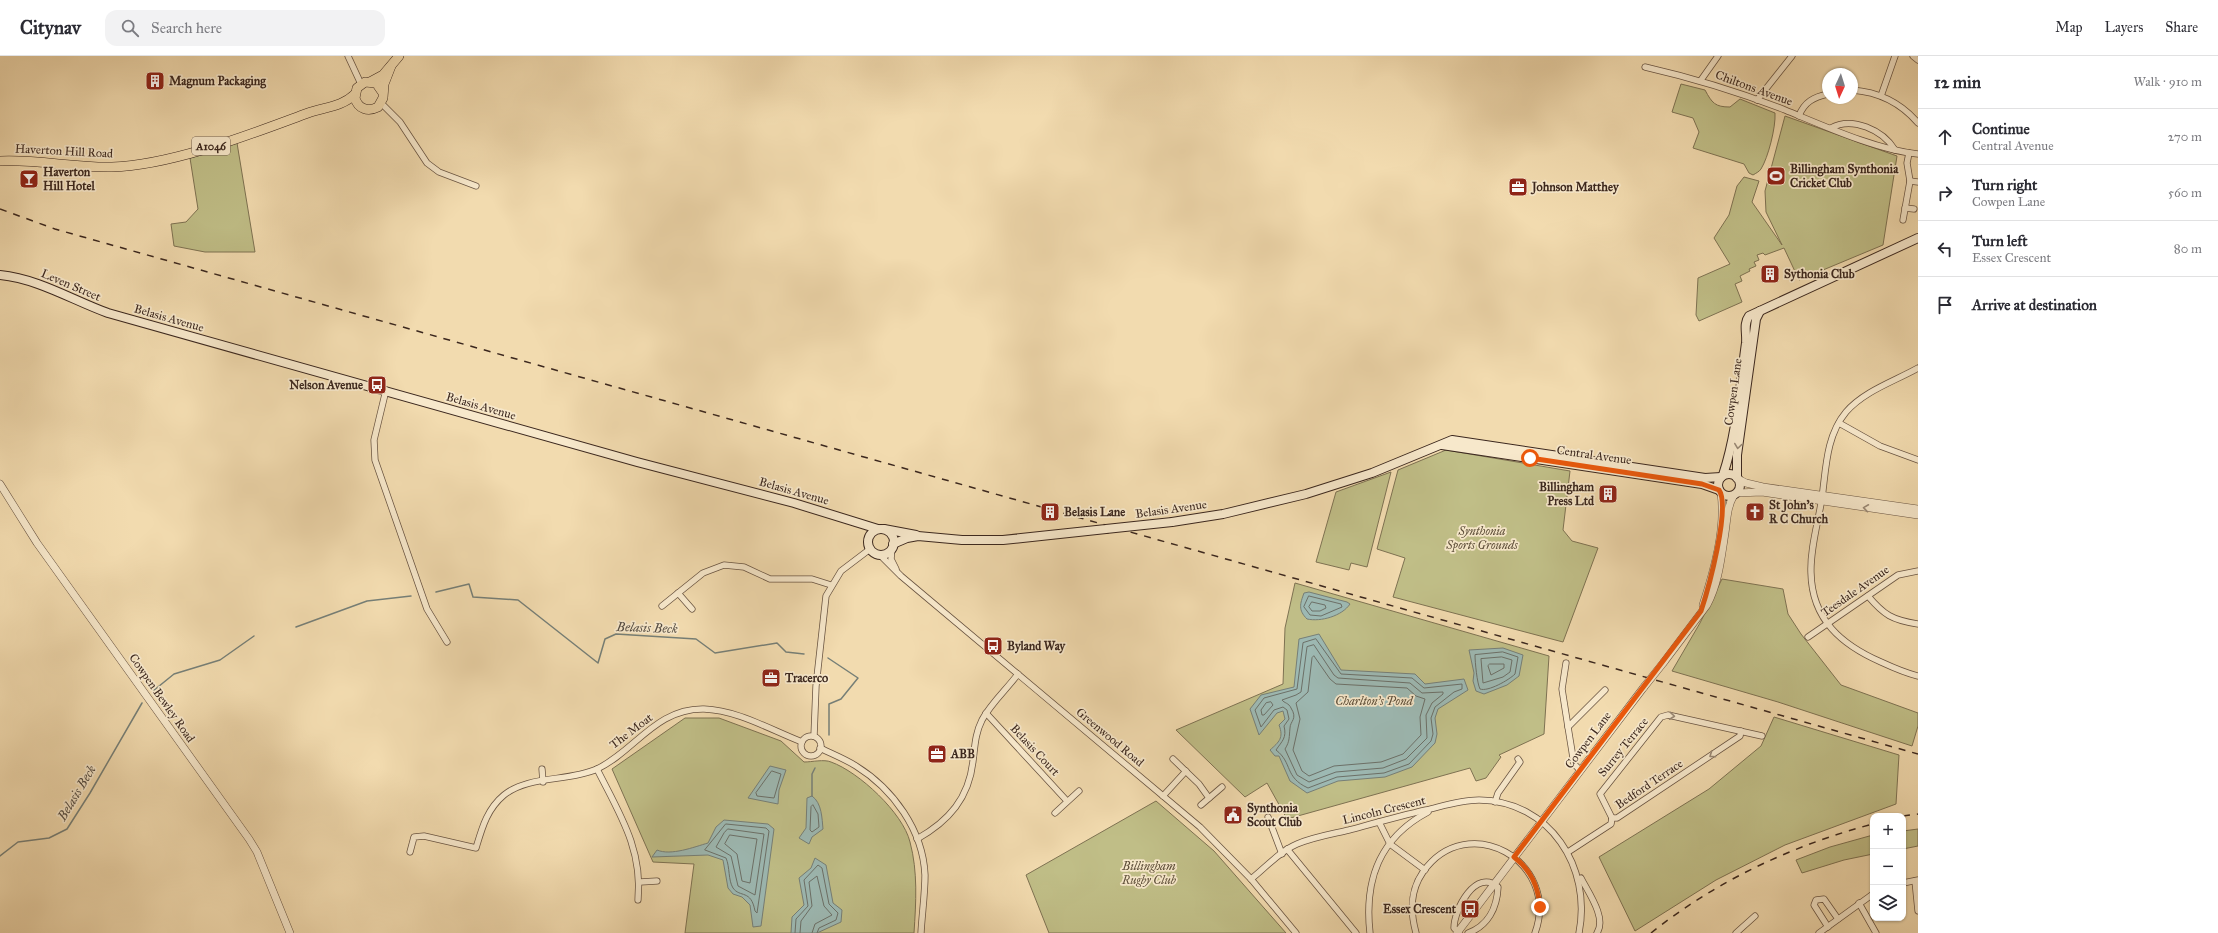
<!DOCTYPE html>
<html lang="en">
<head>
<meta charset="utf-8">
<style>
	body { margin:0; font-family:"IM FELL Great Primer",serif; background:#f2f2f3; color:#2b2b33 }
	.controls { position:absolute; right:12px; bottom:12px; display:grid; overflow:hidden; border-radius:8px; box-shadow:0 1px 3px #0004 }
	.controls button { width:36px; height:36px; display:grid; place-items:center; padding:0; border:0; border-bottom:1px solid #e1e1e2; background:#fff; color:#2b2b33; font:20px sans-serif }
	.compass { position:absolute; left:1822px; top:12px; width:36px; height:36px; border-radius:50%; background:#fff; box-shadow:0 1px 3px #0004; rotate:184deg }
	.stop { position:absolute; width:12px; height:12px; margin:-9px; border:3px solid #ea580c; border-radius:50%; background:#fff }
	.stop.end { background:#ea580c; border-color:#fff; box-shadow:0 1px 4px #0008 }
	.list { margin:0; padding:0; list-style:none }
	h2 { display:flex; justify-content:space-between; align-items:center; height:52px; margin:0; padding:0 16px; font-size:17px }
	h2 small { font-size:13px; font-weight:400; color:#7c7c81 }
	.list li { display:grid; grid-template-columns:26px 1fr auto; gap:12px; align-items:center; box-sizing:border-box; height:56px; padding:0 16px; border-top:1px solid #e1e1e2 }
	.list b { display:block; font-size:15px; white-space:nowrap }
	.list p { margin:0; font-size:13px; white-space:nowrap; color:#7c7c81 }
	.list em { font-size:13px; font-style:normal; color:#7c7c81 }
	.icon { flex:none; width:22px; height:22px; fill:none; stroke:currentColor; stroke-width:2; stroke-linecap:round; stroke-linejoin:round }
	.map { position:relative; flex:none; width:1918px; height:877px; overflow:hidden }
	header { display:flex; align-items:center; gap:24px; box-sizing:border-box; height:56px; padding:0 20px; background:#fff; border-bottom:1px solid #e1e1e2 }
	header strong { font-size:19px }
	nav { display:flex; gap:22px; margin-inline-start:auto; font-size:14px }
	.search { width:280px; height:36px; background:#f2f2f3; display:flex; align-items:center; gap:10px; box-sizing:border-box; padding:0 14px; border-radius:12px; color:#7c7c81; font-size:15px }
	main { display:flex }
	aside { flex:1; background:#fff }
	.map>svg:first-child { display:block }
</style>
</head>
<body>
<header>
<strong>Citynav</strong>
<div class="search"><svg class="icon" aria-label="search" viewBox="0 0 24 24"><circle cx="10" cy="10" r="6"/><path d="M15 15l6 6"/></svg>Search here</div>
<nav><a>Map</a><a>Layers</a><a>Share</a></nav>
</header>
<main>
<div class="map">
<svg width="1918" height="877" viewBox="0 0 1918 877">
	<rect width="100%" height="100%" fill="#f2dbaf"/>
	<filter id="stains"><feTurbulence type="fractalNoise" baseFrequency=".005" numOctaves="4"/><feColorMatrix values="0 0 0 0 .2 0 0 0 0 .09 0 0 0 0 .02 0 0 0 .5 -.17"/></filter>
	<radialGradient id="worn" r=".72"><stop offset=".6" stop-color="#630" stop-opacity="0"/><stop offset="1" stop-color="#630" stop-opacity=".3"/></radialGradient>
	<g fill="#c0be87" stroke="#7e7252">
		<path d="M1681,28l24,6c7,13 10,17 25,17l10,-8 35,14c1,14 -7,45 -14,56 -2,3 -5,4 -8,6l-4,-2 -5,-9 -51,-16 6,-16 -6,-14 -21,-6z"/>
		<polygon points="1785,60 1897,100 1883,189 1799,224 1784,192 1765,199 1763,197 1757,199 1759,204 1754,206 1756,210 1749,213 1750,215 1740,220 1742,225 1735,228 1742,246 1699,265 1696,259 1698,222 1730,208 1714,182 1729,159 1737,130 1744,121 1759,125 1752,146 1782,189 1766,156 1765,135"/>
		<polygon points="237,87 255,196 205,196 174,190 171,168 186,166 198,153 190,102"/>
		<polygon points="1446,394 1570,415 1563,474 1572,485 1598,492 1563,586 1393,541 1405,502 1377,493 1398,414"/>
		<polygon points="1391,416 1367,511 1351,507 1349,514 1316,506 1336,436"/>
		<polygon points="1722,523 1783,533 1788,558 1801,578 1841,629 1918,657 1918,670 1912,690 1778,646 1672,615 1700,567"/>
		<polygon points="1295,527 1549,600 1544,678 1499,699 1501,701 1486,722 1476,725 1470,712 1287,763 1267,727 1245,741 1176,674 1283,628 1285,572"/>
		<polygon points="1774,661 1899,699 1896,748 1785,789 1716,824 1635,875 1599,801 1709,733 1761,690"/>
		<path d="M685,662h34l62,23 23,21c8,0 20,-3 27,0 28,10 72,51 79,80 8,30 6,60 4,91h-229l9,-69 -41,-2 -41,-93z"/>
		<polygon points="1156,745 1214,795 1286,877 1049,877 1026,819"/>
		<polygon points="1918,773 1918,790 1903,793 1903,775"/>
		<polygon points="1873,779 1873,798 1844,804 1802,817 1796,804 1830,791"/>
	</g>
	<g fill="#9db9b3" stroke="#767f77">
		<path d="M1309,536l38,10 3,2c-8,12 -29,18 -43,15 -9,-9 -7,-15 -3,-26z"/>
		<path d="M1319,578l22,36 74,4 10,10 39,-5 4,11 -30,19 -3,9 2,16 -2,9 -23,24 -27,10 -47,4 -31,12 -17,-12 -11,-25h-4l-5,-6c9,-8 14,-12 9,-25l6,-6 -2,-8 -6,2 -18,22 -9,-26 11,-14 33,-8 5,-48z"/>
		<polygon points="1503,592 1523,599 1519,620 1507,629 1484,638 1476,635 1473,625 1474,617 1469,594"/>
		<polygon points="770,710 786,714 779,734 778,748 748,742"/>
		<path d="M812,740c10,7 10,23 11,33l-11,8 -3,7 -10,-6 7,-10 1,-30z"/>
		<path d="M724,764l44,4 6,5 -13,97 -8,1 -3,-22 -8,-8 -9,-3 -5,-6 -5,-28 -15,-5 -56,2 5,-7c14,6 37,-3 51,-7l8,-16z"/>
		<polygon points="815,802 826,809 833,847 842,854 841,866 817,877 791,877 792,861 804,849 799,822 811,812"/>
	</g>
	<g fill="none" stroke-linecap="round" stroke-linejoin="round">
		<g stroke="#6c7068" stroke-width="1">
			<polygon points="1309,540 1341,548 1342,551 1321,560 1310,559 1304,551"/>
			<polygon points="1312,546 1325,549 1326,552 1320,555 1312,555 1309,551"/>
			<path d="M1316,583l25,35 71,4 12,10 38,-4v5l-8,3 -19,15 -4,11 2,16 -2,7 -22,23 -25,9 -47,4 -29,11c-24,-11 -15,-25 -32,-38 6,-9 11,-12 8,-24l5,-7 -2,-9 -4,-3 -9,3 -13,17 -6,-17 9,-12 33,-9 6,-46z"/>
			<path d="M1314,589l20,30 4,3 72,5 12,10 21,-1v2l-11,9 -6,12 1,23 -21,21 -23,9 -47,4 -27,10 -12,-7 -12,-26c5,-8 4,-12 5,-21 0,-7 8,-9 1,-20 -2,-5 -7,-5 -9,-8l14,-5 5,-3 6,-45z"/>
			<path d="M1503,596l15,5 -3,17c-6,6 -27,18 -35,15 -3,-6 -5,-27 -5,-34z"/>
			<polygon points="1314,600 1330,623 1336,628 1407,632 1416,640 1425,643 1420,661 1421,679 1403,698 1381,706 1334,710 1309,720 1302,715 1293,694 1300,663 1296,647 1308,636 1312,602"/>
			<polygon points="1502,601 1512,604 1510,616 1503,621 1483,627 1481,603"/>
			<polygon points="1490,608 1504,608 1504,612 1491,619 1488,610"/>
			<polygon points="1271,646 1273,649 1264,659 1262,659 1261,654 1266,647"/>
			<polygon points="772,715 781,718 774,742 757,740 756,737"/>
			<polygon points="813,749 818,758 819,771 812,776 810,774 811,751"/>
			<path d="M726,768l40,4 3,3 -12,82 -2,-2c-4,-22 -15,-13 -22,-23 -5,-8 -3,-21 -7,-30l-21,-8z"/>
			<polygon points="728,773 764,778 755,839 738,830 731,800 716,791 724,777"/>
			<polygon points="730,779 757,783 750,827 742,825 737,798 725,788"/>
			<polyline points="795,877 796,863 808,850 804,824 818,809 822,812 829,848 838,857 836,864 819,872 817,877"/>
			<polyline points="800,877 801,865 812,850 809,826 817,820 824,850 832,859 815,868 812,877"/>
		</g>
		<g stroke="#767f77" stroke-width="1.5">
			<polyline points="436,536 469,528 473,541 518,544 598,607 605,583 616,578 696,583 715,597 777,587 786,596 804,598"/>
			<polyline points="296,571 367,545 411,540"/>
			<polyline points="828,602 858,622 841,643 829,648 829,679"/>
			<polyline points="153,635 174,618 220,604 254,580"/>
			<polyline points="812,740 812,718 815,712"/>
			<polyline points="0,800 18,786 49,782 67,773 90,737 142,647"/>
		</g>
		<g stroke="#695442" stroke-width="7">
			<g id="minor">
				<polyline points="348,0 361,28"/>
				<polyline points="1913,0 1918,4"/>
				<path d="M1645,11c48,11 94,25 140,43 39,16 92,40 133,44"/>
				<polyline points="1701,24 1718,0"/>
				<path d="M1852,34c27,2 49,13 66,33"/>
				<polyline points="1881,40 1895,0"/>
				<polyline points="1757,44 1792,0"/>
				<polyline points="381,47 400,66 427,107 439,116 476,130"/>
				<path d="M1799,60c5,-14 15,-19 29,-22"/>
				<path d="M1831,72c21,-12 52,2 64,22"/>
				<polyline points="1910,125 1918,126"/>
				<polyline points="1905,152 1914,153"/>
				<polyline points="1903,164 1910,125 1907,107 1909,97"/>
				<path d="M1918,312c-23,13 -54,23 -72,44 -20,24 -20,57 -24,86 -4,25 -12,51 -11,75 1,47 31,72 70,89 13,6 24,11 37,14"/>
				<polyline points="386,334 374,384 375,404 427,553 447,586"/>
				<polyline points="1839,367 1880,390 1918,404"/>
				<polyline points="892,492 891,503 896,513"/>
				<polyline points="880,499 901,520 1200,771 1251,823 1296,877"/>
				<polyline points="678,537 692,553"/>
				<path d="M1868,540c16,19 24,24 50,28"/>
				<polyline points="662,550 703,517 724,509 744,511 770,523 812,523 831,529"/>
				<polyline points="1808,581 1898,519 1918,515"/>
				<polyline points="1566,607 1562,633 1568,671"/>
				<polyline points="986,657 1067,745"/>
				<polyline points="814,680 816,630 826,540 841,515 870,493"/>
				<circle cx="811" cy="690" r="10"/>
				<path d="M820,692c12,6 25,11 36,18 37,23 67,64 69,109 0,19 -3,39 -4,58"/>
				<polyline points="1173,703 1199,728 1209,742"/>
				<polyline points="542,713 543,726"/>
				<path d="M597,713c22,44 46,80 41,131"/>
				<polyline points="1580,714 1574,708 1568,671 1605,634"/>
				<polyline points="1163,740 1186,715"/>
				<polyline points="1495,746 1498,737 1520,706 1518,703"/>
				<polyline points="1201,749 1222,731"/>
				<polyline points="1055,757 1079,735"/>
				<polyline points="1268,761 1282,798"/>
				<polyline points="1612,762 1600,738 1661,661 1668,659 1762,680"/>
				<polyline points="1612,762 1617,762 1740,680 1741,675"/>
				<polyline points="1379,766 1390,788 1425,814"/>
				<path d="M917,783c32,-18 52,-41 56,-78 2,-15 2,-27 9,-41 9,-17 25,-31 36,-46"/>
				<polyline points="1287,793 1356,877"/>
				<path d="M410,796l4,-15 10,-1 52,12c6,-20 11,-39 28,-53 25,-20 64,-13 93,-26 38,-18 59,-61 107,-60 33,1 67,21 98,33"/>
				<polyline points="1568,796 1611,768 1612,762"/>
				<path d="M1581,822c7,14 26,40 16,55"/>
				<path d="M1251,823c14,-11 29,-28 46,-35 16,-7 35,-10 52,-14 26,-7 51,-14 77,-20 17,-4 35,-10 53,-10 71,1 113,67 100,133"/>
				<polyline points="1915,825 1918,855"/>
				<polyline points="640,826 657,825"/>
				<polyline points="1903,827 1918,824"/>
				<polyline points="1859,847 1876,877"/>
				<polyline points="1828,871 1814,849 1816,844 1824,843 1838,863"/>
				<path d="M1370,877c-6,-53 9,-95 58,-121"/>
				<path d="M1416,877c-6,-22 -6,-42 7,-61 44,-63 138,-11 112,61"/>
				<path d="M1459,877l-5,-5c0,-19 22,-60 44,-41 -1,21 -10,39 -30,46"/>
				<polyline points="1736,877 1755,860"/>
				<polyline points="1819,877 1873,838"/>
			</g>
		</g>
		<g stroke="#695442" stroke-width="8">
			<g id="tertiary">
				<polyline points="1738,423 1746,427 1763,431 1918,453"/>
				<polyline points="0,428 37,487 249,783 257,796 290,877"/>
				<polyline points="1737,437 1762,436 1918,459"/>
				<path d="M1703,549c11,-34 23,-76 18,-112"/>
				<path d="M1664,606l43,-57c12,-23 14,-47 18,-72 2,-13 2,-27 9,-38"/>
				<polyline points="1457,877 1644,631"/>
			</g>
		</g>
		<g stroke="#3b271e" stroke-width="10">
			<g id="secondary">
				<path d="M0,219c39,4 72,25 108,38l529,149 157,41 84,26"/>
				<polyline points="1442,389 1702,428 1719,434"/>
				<circle cx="1729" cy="429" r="11"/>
				<path d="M1723,419c14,-42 17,-89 23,-132 1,-10 -3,-19 3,-27l169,-78"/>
				<polyline points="1737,422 1737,399 1756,263 1760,255"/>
				<polyline points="1172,466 1223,458 1306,438 1372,417 1452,384 1705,422 1721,421"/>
				<polyline points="884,473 916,479"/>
				<circle cx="881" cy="486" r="13"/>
				<polyline points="893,488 907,482 918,480 962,484 1003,484 1106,473"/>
			</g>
		</g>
		<g stroke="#3b271e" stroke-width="10">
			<g id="primary">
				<polyline points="370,26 383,19 399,0"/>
				<path d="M383,37l-7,-10 -11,-1 -8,6 -2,10c3,11 13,14 23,9l5,-9 1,-14 7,-18"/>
				<path d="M0,105c37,-2 75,7 112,6 61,-2 139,-33 196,-54 16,-6 34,-6 47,-19"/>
			</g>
		</g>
		<use href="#minor" stroke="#f7e8cb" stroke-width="5.5"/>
		<use href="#tertiary" stroke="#f7e8cb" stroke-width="7"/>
		<use href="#secondary" stroke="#f7e8cb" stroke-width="8"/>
		<use href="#primary" stroke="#f2dbaf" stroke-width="9"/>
		<g stroke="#3b271e" stroke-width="1.5" stroke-dasharray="7 7" stroke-linecap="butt">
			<polyline points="0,153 55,173 1918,698"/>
			<polyline points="1903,760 1918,758"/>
			<path d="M1651,877c65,-52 142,-88 222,-109"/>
		</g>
		<g stroke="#695442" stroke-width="8" stroke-linecap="butt">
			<polyline id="tertiary-bridge" points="1644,631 1664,606"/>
		</g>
		<g stroke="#3b271e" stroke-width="10" stroke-linecap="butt">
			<polyline id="secondary-bridge" points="1106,473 1172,466"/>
		</g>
		<use href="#tertiary-bridge" stroke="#f7e8cb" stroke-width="7"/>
		<use href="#secondary-bridge" stroke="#f7e8cb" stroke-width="8"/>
	</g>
	<defs><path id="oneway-chevron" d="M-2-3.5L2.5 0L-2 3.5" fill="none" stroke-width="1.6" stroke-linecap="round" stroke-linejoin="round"/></defs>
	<g stroke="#998874">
		<use href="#oneway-chevron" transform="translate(1738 390) rotate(98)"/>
		<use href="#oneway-chevron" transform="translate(1866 452) rotate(-172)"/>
		<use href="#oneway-chevron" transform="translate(1672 660) rotate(6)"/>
		<use href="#oneway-chevron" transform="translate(1712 699) rotate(146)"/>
	</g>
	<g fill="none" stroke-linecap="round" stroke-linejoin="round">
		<path stroke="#ea580c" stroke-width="5" d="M1530,402l172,26 17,6c12,17 -11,100 -18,121l-187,246c17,13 24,29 26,50"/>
	</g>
	<defs>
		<g id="building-square" transform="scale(1)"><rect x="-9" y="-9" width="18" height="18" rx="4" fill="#8f2418" stroke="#f7e8cb"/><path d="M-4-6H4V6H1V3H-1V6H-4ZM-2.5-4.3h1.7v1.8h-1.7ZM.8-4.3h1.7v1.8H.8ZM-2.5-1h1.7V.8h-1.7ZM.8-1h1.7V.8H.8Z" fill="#fff"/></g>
		<g id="stadium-square" transform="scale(1)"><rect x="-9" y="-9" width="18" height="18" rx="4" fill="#8f2418" stroke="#f7e8cb"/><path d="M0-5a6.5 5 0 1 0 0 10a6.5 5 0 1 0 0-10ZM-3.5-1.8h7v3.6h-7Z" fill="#fff"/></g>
		<g id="bar-square" transform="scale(1)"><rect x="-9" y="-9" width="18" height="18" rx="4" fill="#8f2418" stroke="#f7e8cb"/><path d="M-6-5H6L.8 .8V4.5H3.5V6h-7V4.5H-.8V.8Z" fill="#fff"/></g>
		<g id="office-square" transform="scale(1)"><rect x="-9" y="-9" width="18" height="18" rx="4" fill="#8f2418" stroke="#f7e8cb"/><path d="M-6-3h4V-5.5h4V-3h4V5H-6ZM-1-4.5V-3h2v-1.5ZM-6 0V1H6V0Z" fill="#fff"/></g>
		<g id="bus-square" transform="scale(1)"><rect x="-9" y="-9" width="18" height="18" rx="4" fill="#8f2418" stroke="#f7e8cb"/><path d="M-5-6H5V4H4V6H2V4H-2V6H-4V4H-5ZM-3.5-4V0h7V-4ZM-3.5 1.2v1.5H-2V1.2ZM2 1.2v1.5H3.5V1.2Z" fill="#fff"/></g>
		<g id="church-square" transform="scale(1)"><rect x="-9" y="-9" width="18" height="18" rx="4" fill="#8f2418" stroke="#f7e8cb"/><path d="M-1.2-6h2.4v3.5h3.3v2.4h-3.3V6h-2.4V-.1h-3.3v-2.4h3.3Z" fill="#fff"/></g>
		<g id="civic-square" transform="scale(1)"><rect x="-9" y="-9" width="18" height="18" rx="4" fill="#8f2418" stroke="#f7e8cb"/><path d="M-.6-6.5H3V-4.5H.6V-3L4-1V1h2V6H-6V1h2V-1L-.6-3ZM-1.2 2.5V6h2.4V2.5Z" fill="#fff"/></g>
	</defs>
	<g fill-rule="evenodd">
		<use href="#building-square" x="155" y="25"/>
		<use href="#stadium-square" x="1776" y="120"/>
		<use href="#bar-square" x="29" y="123"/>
		<use href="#office-square" x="1518" y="131"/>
		<use href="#building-square" x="1770" y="218"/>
		<use href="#bus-square" x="377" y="329"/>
		<use href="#building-square" x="1608" y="438"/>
		<use href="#building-square" x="1050" y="456"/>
		<use href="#church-square" x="1755" y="456"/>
		<use href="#bus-square" x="993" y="590"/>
		<use href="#office-square" x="771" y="622"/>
		<use href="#office-square" x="937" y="698"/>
		<use href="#civic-square" x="1233" y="759"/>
		<use href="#bus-square" x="1470" y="853"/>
	</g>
	<g text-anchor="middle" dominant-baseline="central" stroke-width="3.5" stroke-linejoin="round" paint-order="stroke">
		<rect fill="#f7e8cb" stroke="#736152" stroke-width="1" x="192" y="81" width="38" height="18" rx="3"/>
		<g font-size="11" font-weight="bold" fill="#3b271e">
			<text x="211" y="90">A1046</text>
		</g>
		<g font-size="12" font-weight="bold" fill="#3b271e" stroke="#f7e8cb" text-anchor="start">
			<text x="169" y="25">Magnum Packaging</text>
			<text x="1790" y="113">Billingham Synthonia<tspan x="1790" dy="14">Cricket Club</tspan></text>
			<text x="43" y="116">Haverton<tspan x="43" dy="14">Hill Hotel</tspan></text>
			<text x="1532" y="131">Johnson Matthey</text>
			<text x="1784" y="218">Sythonia Club</text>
			<text x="363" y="329" text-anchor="end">Nelson Avenue</text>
			<text x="1594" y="431" text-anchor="end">Billingham<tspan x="1594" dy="14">Press Ltd</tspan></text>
			<text x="1769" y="449">St John's<tspan x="1769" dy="14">R C Church</tspan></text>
			<text x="1064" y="456">Belasis Lane</text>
			<text x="1007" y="590">Byland Way</text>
			<text x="785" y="622">Tracerco</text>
			<text x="951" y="698">ABB</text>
			<text x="1247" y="752">Synthonia<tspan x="1247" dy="14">Scout Club</tspan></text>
			<text x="1456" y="853" text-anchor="end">Essex Crescent</text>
		</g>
		<g font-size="12" fill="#3b271e" stroke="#f7e8cb">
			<text transform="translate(1754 32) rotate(20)">Chiltons Avenue</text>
			<text transform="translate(64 95) rotate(3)">Haverton Hill Road</text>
			<text transform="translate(71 229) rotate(23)">Leven Street</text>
			<text transform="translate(169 262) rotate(16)">Belasis Avenue</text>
			<text transform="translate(1733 336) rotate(-82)">Cowpen Lane</text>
			<text transform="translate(481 350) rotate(16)">Belasis Avenue</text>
			<text transform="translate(1594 399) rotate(8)">Central Avenue</text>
			<text transform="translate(794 435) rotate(16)">Belasis Avenue</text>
			<text transform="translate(1171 453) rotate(-8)">Belasis Avenue</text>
			<text transform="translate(1855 535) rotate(-35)">Teesdale Avenue</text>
			<text transform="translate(162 642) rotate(55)">Cowpen Bewley Road</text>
			<text transform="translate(631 675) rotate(-37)">The Moat</text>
			<text transform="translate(1110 681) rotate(40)">Greenwood Road</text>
			<text transform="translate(1588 684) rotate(-53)">Cowpen Lane</text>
			<text transform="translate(1623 691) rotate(-51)">Surrey Terrace</text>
			<text transform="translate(1035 694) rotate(47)">Belasis Court</text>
			<text transform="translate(1649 728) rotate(-34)">Bedford Terrace</text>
			<text transform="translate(1384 754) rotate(-14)">Lincoln Crescent</text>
		</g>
		<g font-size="12" font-style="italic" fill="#5c4d38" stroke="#f7e8cb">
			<text x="1482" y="475">Synthonia<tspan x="1482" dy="14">Sports Grounds</tspan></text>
			<text x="1374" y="645">Charlton's Pond</text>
			<text x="1149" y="810">Billingham<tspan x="1149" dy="14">Rugby Club</tspan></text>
		</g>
		<g font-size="13" font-style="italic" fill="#544c43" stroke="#f7e8cb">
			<text transform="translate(647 572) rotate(2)">Belasis Beck</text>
			<text transform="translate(77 737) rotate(-59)">Belasis Beck</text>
		</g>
	</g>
	<rect width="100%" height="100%" filter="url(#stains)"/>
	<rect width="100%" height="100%" fill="url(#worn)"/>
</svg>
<div class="controls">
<button>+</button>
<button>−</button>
<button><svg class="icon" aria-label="layers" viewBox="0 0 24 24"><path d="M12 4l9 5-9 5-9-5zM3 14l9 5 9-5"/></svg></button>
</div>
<svg class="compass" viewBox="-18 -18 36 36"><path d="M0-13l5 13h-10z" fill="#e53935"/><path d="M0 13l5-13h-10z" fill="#7c7c81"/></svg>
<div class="stop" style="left:1530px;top:402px"></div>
<div class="stop end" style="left:1540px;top:851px"></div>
</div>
<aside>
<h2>12 min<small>Walk · 910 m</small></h2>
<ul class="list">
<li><svg class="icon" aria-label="ahead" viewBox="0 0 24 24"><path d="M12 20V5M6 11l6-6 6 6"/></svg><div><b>Continue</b><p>Central Avenue</p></div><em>270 m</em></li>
<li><svg class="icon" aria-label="right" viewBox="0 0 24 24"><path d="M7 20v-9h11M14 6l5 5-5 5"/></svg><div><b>Turn right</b><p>Cowpen Lane</p></div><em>560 m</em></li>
<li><svg class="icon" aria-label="left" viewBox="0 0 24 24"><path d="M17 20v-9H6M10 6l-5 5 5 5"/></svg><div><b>Turn left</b><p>Essex Crescent</p></div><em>80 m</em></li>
<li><svg class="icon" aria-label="arrive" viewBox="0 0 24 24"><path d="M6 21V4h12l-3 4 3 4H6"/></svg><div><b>Arrive at destination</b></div></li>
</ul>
</aside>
</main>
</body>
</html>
